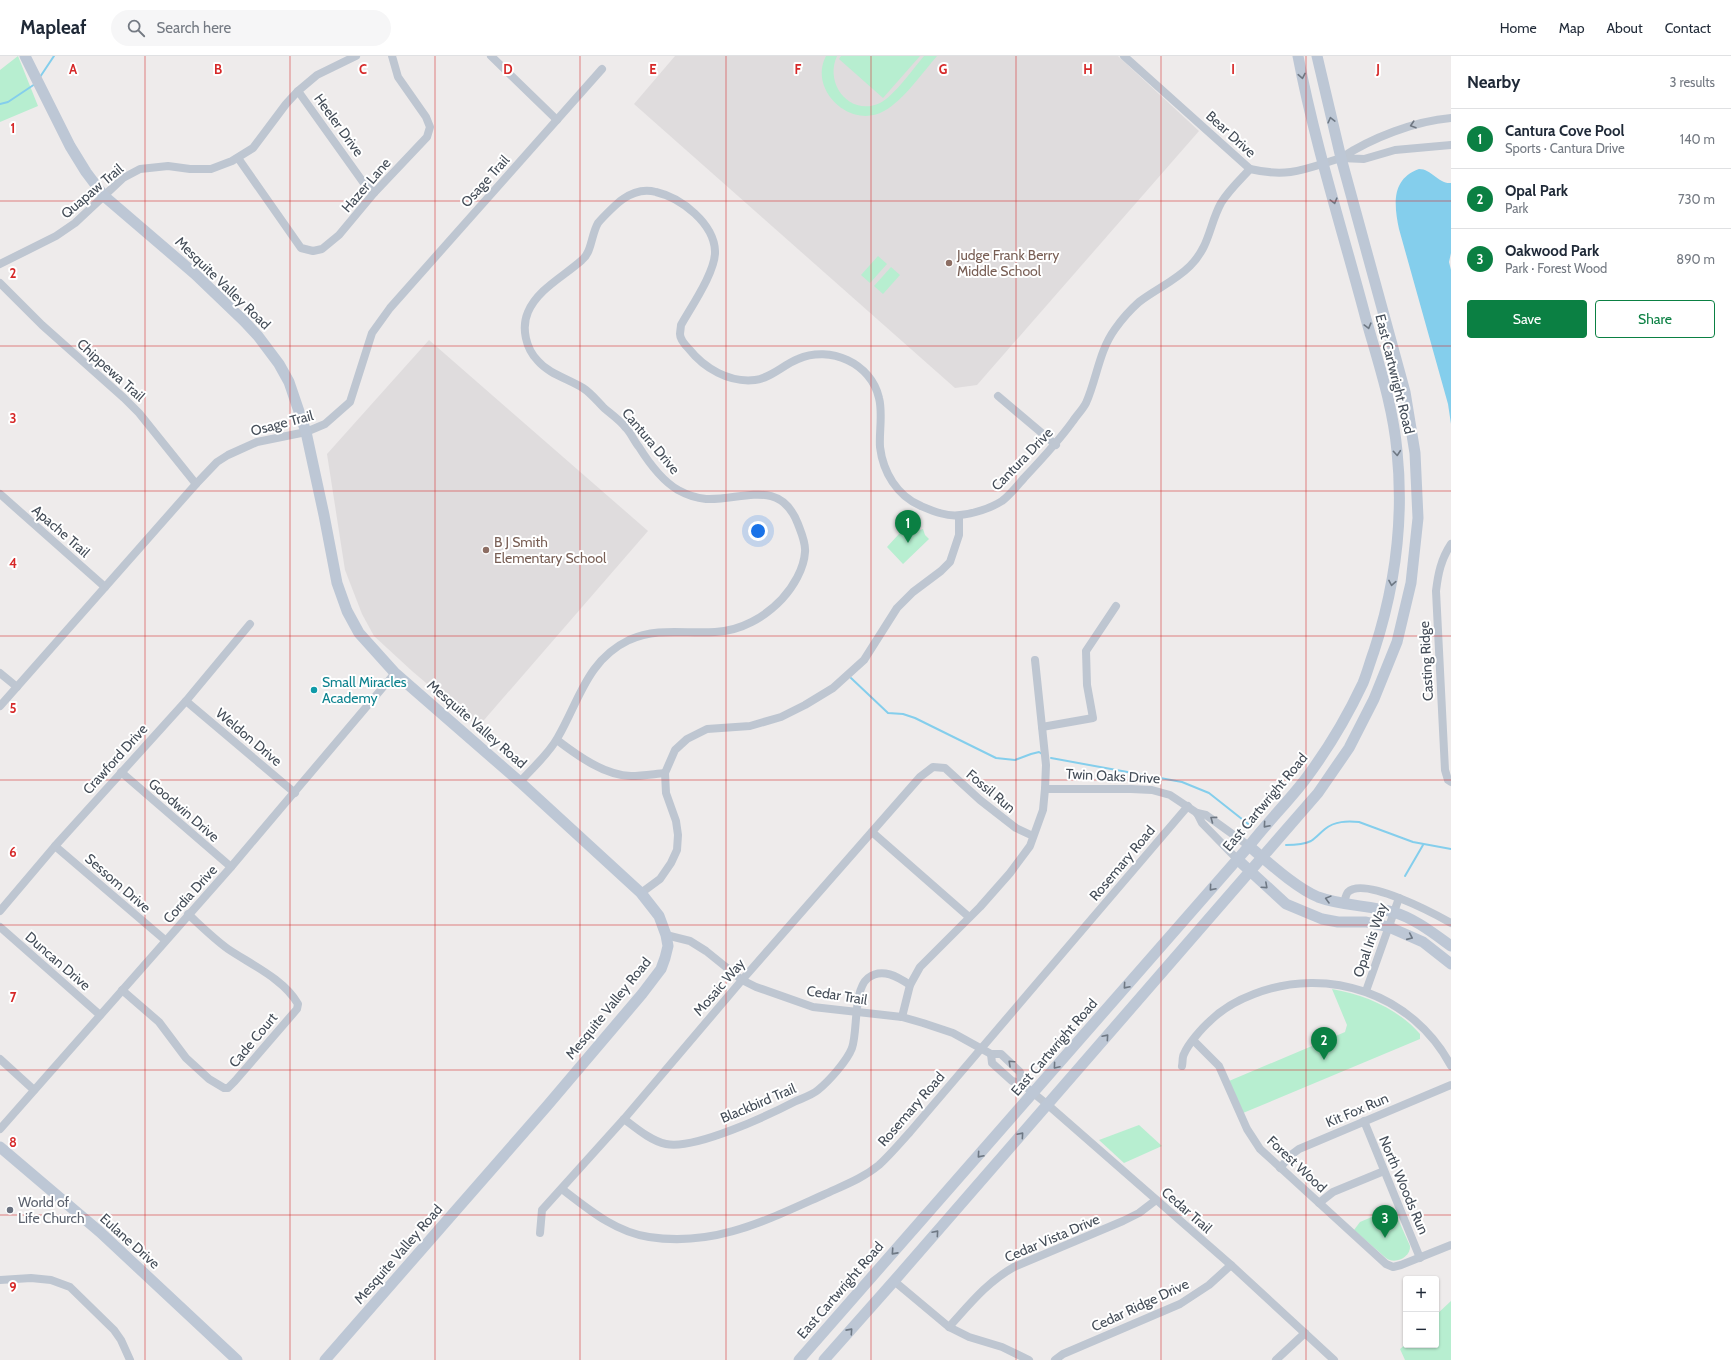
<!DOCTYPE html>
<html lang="en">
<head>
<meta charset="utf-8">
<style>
	body { margin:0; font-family:Cabin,sans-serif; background:#f6f6f7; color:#1f2937 }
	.controls { position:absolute; right:12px; bottom:12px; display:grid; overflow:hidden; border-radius:4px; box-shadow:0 1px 3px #0004 }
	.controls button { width:36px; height:36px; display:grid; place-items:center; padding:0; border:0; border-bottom:1px solid #e0e1e3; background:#fff; color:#1f2937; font:20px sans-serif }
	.you { position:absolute; left:758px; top:475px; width:14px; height:14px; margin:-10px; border:3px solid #fff; border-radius:50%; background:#1a73e8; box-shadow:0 0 0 6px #1a73e833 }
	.badge { display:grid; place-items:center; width:26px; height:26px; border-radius:50%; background:#0b8043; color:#fff; font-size:13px; font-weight:700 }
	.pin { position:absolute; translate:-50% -33px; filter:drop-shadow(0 1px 2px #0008) }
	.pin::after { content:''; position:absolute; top:21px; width:14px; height:12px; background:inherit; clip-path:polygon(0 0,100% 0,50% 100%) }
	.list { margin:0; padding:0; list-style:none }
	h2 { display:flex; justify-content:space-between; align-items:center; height:52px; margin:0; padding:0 16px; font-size:17px }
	h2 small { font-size:13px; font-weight:400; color:#747a83 }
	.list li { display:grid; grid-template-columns:26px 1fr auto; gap:12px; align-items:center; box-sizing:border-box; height:60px; padding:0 16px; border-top:1px solid #e0e1e3 }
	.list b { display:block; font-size:15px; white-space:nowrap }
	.list p { margin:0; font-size:13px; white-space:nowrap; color:#747a83 }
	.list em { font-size:13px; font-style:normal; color:#747a83 }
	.actions { display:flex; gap:8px; padding:12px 16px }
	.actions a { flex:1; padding:9px 0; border:1px solid #0b8043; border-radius:4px; text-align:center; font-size:14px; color:#0b8043 }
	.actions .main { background:#0b8043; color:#fff }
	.icon { flex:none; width:22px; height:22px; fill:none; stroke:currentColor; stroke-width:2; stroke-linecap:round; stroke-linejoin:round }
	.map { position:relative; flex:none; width:1451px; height:1304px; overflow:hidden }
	header { display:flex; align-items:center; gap:24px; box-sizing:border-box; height:56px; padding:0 20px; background:#fff; border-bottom:1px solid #e0e1e3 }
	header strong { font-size:19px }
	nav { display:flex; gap:22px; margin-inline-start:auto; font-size:14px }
	.search { width:280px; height:36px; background:#f6f6f7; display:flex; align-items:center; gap:10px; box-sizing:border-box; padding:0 14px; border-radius:22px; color:#747a83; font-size:15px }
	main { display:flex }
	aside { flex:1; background:#fff }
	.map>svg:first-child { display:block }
</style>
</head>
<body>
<header>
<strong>Mapleaf</strong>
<div class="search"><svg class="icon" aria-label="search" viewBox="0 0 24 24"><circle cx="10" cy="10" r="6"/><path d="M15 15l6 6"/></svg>Search here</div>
<nav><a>Home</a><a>Map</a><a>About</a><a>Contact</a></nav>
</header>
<main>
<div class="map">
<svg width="1451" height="1304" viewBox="0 0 1451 1304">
	<rect width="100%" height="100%" fill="#eeebeb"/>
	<g fill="#dfdcdd">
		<polygon points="675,0 1118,0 1199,75 977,329 955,332 634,48"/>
		<polygon points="429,284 648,475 478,671 412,615 374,580 362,558 345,514 327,398"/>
	</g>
	<g fill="#b7eed0">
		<polygon points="18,0 38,50 0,66 0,14"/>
		<path d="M826,0h11c-13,28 13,61 43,47 14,-7 33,-34 44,-47h13c-14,16 -34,45 -53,55 -33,19 -76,-21 -58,-55z"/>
		<polygon points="841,0 920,0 883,42 839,3"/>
		<polygon points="878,200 887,208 870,227 861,219"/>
		<polygon points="891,211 900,219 883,238 874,230"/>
		<polygon points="910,466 918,470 920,474 923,473 925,479 929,483 903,508 887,491"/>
		<path d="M1332,933c33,6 65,19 88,45v5l-177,74 -14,-32 116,-49 2,-7z"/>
		<polygon points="1139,1069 1162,1090 1124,1107 1099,1084"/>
		<path d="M1393,1152l17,38c1,11 -15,19 -24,12l-32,-28 6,-8z"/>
		<polygon points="1451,1245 1451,1304 1405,1304 1400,1293 1406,1288 1436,1289 1436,1259"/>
	</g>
	<path fill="#84ceec" d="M1419,113c13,0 19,15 32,14v70l-2,9 2,8v154l-3,-20 -49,-175c-5,-24 -8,-50 20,-60z"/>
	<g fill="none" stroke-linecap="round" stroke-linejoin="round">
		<g stroke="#84ceec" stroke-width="2">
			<polyline points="40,21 54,0"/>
			<polyline points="0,48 8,46 35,28"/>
			<polyline points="851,622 888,657 903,658 915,662 996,702 1015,704 1031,698 1039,696 1042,698"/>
			<polyline points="1051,702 1182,726 1209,737 1252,771"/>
			<path d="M1286,789c8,0 17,0 25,-4 5,-3 9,-8 14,-12 10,-8 22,-8 34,-7l54,20 38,7"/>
			<polyline points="1405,820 1423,789"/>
		</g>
		<g stroke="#bec6d1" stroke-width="8">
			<polyline points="491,0 557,64"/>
			<path d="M1124,0l126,113c39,9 55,0 91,-11"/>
			<polyline points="298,35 363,126 374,137"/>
			<path d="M1451,62c-36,3 -80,20 -110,40l23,1 31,-9 56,-5"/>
			<polyline points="238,102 301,192 313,195 322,193 339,179 374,137 427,81 430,71 426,61 398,21 392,0"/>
			<polyline points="0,208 56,180 75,167 123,122 140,113 168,110 190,113 211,113 232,105 253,92 286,48 298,35 317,19 356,0"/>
			<polyline points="0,227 42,269 124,342 139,357 196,428"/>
			<polyline points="998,340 1056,389"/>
			<polyline points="0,438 105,531"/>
			<path d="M1451,488c-10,15 -13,30 -15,47l9,179 3,10 3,2"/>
			<polyline points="0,617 17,631"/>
			<polyline points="186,645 295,737"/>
			<polyline points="0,650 196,428 217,406 228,399 257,386 306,376 325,368 350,346 372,277 390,252 602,13"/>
			<polyline points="1042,671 1093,662 1087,629 1086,595 1116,550"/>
			<path d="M557,684c21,16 47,35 74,36 11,0 23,-2 34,-3"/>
			<polyline points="121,716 231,811"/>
			<path d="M520,726c12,-14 29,-28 38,-45 21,-36 29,-77 71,-97 29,-13 56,-6 86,-8 26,-1 50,-15 67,-33 11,-12 22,-30 23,-47 1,-9 -4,-20 -7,-28 -18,-47 -57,-23 -92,-25 -10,-1 -19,-4 -28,-9 -17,-10 -29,-27 -39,-43 -5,-6 -8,-14 -13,-19 -6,-8 -15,-14 -22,-20 -7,-7 -13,-15 -21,-20 -14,-9 -34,-14 -45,-27 -12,-12 -17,-33 -10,-49 10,-23 35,-35 54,-52 10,-8 9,-25 16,-37 5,-6 19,-20 25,-24 10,-7 22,-10 33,-7 26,6 58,32 59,59 1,20 -24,56 -34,74 0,1 -1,8 -1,9 0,5 5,11 9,15 15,19 40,34 66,31 16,-2 28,-15 43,-21 32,-14 73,4 81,39 4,15 0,33 1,49 3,25 17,49 41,59 12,5 26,11 39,9 13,-1 31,-7 42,-14 8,-6 15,-15 22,-23 17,-18 34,-36 49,-57 4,-6 10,-12 13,-18 11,-25 13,-52 29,-74 7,-10 15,-19 24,-27 17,-13 36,-21 51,-36 20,-20 19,-41 31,-63 8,-13 19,-23 29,-34"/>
			<polyline points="1045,733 1131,733 1152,734 1170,739 1197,757 1202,767 1237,803"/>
			<polyline points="1197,757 1206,759 1249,790"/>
			<polyline points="872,776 969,861"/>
			<polyline points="55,790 165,884"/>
			<polyline points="641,837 660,823 671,807 677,794 678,779 676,765 666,737 665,717 675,694 687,683 707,673 750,670 781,661 805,649 833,632 864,604 897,552 913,536 941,515 950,506 959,479 959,460"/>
			<path d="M1344,847c1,-3 2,-9 4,-11 16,-16 87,22 103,31"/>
			<polyline points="0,855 55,790 186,645 250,568"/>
			<polyline points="0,871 100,959"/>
			<polyline points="666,879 690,885 706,895 742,924 756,931 813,951 902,961 923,967 953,977 991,998 1001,998 1020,1016 1021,1027"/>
			<path d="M122,934l37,32 27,36 23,21 15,9h4l7,-7 62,-72 1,-5c-14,-25 -48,-40 -70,-55 -14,-10 -27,-23 -40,-35"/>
			<polyline points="1366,935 1399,842"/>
			<polyline points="902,961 910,929 920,911 980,851 1010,817 1030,790 1043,754 1045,733 1046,709 1035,604"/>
			<polyline points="1194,985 1219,1010 1247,1073 1260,1093 1386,1208 1393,1211 1401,1209 1451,1189"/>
			<polyline points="991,998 992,1007 1012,1025 1021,1027 1048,1049 1231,1209 1334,1304"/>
			<polyline points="0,1003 34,1034"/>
			<path d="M1182,1010c1,-4 0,-9 2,-12 4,-10 18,-26 26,-33 12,-12 28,-21 44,-27 74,-29 159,0 197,72"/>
			<path d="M624,1063c12,9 27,22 42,25 29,6 103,-29 130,-43 7,-3 16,-6 22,-11 11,-9 29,-29 34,-42 6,-17 1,-58 16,-70 14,-11 30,-1 42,7"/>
			<polyline points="1364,1065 1420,1202"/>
			<polyline points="0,1073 231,811 395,617"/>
			<polyline points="1280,1112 1291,1099 1299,1093 1451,1029"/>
			<path d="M562,1133c26,20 53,43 87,48 65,10 116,-16 174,-42 19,-9 39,-16 56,-30 11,-10 21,-22 31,-33l278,-326"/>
			<polyline points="1319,1147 1333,1136 1384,1115"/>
			<polyline points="540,1177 542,1154 624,1063 742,924 920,721 933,711 945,712 980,744 1016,772 1033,780"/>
			<polyline points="0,1224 31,1222 51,1224 70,1231 114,1274 121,1284 130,1304"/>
			<polyline points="894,1225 949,1271 969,1281 1002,1291 1029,1304"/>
			<path d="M949,1271c20,-22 38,-45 65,-60l109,-46 16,-8 17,-13"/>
			<polyline points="1055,1304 1063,1298 1180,1248 1209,1229 1231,1209"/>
			<polyline points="1276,1304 1305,1277"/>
		</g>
		<g stroke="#bdc7d5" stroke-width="11">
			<polyline points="25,0 70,90 86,116 104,140 195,218 244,265 258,280 279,308 289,326 306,376 324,459 337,527 347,555 359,577 395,617 520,726 641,837 659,860 666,879 668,890 665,902 661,913 642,938 547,1050 325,1304"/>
			<path d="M1249,790c19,16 47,42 69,51 24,9 50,8 75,15 21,6 40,21 58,34"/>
			<polyline points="1237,803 1286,848 1322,863 1338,866 1366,866 1389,871 1423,886 1451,908"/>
			<polyline points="0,1091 100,1176 237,1304"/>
			<path d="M799,1304l450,-514c17,-22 37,-42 55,-65 22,-29 43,-64 59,-98 4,-10 7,-21 11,-32 21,-64 30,-132 23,-200 -4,-45 -19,-89 -31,-132 -23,-87 -51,-174 -68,-263"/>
			<polyline points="824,1304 894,1225 1318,737 1349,692 1374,643 1397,586 1411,527 1418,462 1415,397 1405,336 1341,102 1317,0"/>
		</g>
	</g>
	<defs><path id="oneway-chevron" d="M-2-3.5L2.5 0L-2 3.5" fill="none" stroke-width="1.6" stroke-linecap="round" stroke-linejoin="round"/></defs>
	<g stroke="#6e7884">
		<use href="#oneway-chevron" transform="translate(1302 20) rotate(79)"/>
		<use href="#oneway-chevron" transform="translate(1331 64) rotate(-104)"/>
		<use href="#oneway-chevron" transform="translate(1334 145) rotate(75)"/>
		<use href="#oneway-chevron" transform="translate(1368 270) rotate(75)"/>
		<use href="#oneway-chevron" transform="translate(1397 397) rotate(85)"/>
		<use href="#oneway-chevron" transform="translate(1392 527) rotate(100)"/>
		<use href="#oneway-chevron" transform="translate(1266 769) rotate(131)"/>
		<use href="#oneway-chevron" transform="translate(1265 830) rotate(42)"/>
		<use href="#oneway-chevron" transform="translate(1212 832) rotate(131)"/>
		<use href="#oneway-chevron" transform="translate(1328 843) rotate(-165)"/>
		<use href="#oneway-chevron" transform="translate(1410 881) rotate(24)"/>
		<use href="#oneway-chevron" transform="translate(1126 930) rotate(131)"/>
		<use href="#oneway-chevron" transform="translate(1106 981) rotate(-49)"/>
		<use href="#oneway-chevron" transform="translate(1056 1010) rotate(130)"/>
		<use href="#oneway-chevron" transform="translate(1021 1079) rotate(-49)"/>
		<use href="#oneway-chevron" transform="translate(980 1099) rotate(131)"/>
		<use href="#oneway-chevron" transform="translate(936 1177) rotate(-49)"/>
		<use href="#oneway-chevron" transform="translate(894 1196) rotate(132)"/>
		<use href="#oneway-chevron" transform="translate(850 1275) rotate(-48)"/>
	</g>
	<g stroke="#6f7782">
		<use href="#oneway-chevron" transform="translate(1413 69) rotate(162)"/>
		<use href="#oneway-chevron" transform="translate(1213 763) rotate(-143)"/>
		<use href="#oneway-chevron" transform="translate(1011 1007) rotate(-137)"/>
	</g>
	<path fill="none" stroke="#d62828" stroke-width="1" stroke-opacity="0.55" d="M145,0v1304M290,0v1304M435,0v1304M580,0v1304M726,0v1304M871,0v1304M1016,0v1304M1161,0v1304M1306,0v1304M0,145h1451M0,290h1451M0,435h1451M0,580h1451M0,724h1451M0,869h1451M0,1014h1451M0,1159h1451"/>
	<g fill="#8d6e63" stroke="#fff" stroke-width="1.5">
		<circle cx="949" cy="207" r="4"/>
		<circle cx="486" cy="494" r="4"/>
	</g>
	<circle fill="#0f9aa8" stroke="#fff" stroke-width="1.5" cx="314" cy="634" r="4"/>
	<circle fill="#6b7280" stroke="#fff" stroke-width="1.5" cx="10" cy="1154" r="4"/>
	<g text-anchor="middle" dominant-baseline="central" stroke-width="4" stroke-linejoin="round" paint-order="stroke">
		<g font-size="14" fill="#444d58" stroke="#fff">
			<text transform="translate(339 69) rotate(54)">Heeler Drive</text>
			<text transform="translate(1231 78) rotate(42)">Bear Drive</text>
			<text transform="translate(485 125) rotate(-48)">Osage Trail</text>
			<text transform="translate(366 129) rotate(-49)">Hazer Lane</text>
			<text transform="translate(92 135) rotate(-40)">Quapaw Trail</text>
			<text transform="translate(223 227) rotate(44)">Mesquite Valley Road</text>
			<text transform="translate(111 314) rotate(42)">Chippewa Trail</text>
			<text transform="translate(1395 318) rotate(76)">East Cartwright Road</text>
			<text transform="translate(282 367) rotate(-15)">Osage Trail</text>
			<text transform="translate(651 385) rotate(50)">Cantura Drive</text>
			<text transform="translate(1022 403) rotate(-46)">Cantura Drive</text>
			<text transform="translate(61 475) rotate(41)">Apache Trail</text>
			<text transform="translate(1426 605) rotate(-93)">Casting Ridge</text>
			<text transform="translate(477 668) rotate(41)">Mesquite Valley Road</text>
			<text transform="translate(249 681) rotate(40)">Weldon Drive</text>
			<text transform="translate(115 703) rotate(-48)">Crawford Drive</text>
			<text transform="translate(1113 720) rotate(3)">Twin Oaks Drive</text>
			<text transform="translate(991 735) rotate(40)">Fossil Run</text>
			<text transform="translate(1265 746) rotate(-50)">East Cartwright Road</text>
			<text transform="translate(184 754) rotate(41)">Goodwin Drive</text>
			<text transform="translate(1122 807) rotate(-50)">Rosemary Road</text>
			<text transform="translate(118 827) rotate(41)">Sessom Drive</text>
			<text transform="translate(190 838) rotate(-48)">Cordia Drive</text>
			<text transform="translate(1370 884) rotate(-71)">Opal Iris Way</text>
			<text transform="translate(58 905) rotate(41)">Duncan Drive</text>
			<text transform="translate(719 931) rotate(-49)">Mosaic Way</text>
			<text transform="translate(837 939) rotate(9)">Cedar Trail</text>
			<text transform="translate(608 952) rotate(-51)">Mesquite Valley Road</text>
			<text transform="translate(253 984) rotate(-50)">Cade Court</text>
			<text transform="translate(1054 991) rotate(-49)">East Cartwright Road</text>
			<text transform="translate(758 1047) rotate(-23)">Blackbird Trail</text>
			<text transform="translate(911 1053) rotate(-49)">Rosemary Road</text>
			<text transform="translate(1357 1054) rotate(-23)">Kit Fox Run</text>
			<text transform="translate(1297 1108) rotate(43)">Forest Wood</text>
			<text transform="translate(1404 1129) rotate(67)">North Woods Run</text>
			<text transform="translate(1187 1154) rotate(41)">Cedar Trail</text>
			<text transform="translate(1052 1182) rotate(-23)">Cedar Vista Drive</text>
			<text transform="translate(130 1185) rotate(42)">Eulane Drive</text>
			<text transform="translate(398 1198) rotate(-49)">Mesquite Valley Road</text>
			<text transform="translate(840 1234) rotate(-49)">East Cartwright Road</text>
			<text transform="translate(1140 1249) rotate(-25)">Cedar Ridge Drive</text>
		</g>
		<g font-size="14" fill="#785e54" stroke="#fff" text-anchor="start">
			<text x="957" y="199">Judge Frank Berry<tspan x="957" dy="16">Middle School</tspan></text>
			<text x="494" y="486">B J Smith<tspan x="494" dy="16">Elementary School</tspan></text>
		</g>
		<g font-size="14" fill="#0d838f" stroke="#fff" text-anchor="start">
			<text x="322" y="626">Small Miracles<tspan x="322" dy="16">Academy</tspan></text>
		</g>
		<g font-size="14" fill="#5b616d" stroke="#fff" text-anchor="start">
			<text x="18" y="1146">World of<tspan x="18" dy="16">Life Church</tspan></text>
		</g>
	</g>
	<g font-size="13" text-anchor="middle" font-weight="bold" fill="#d62828" stroke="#fff" stroke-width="4" stroke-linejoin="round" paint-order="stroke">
		<text x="73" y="18">A</text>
		<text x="218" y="18">B</text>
		<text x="363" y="18">C</text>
		<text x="508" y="18">D</text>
		<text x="653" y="18">E</text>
		<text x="798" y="18">F</text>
		<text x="943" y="18">G</text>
		<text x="1088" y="18">H</text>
		<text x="1233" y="18">I</text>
		<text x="1378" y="18">J</text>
		<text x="13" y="77">1</text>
		<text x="13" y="222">2</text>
		<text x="13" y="367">3</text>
		<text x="13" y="512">4</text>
		<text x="13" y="657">5</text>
		<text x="13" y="801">6</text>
		<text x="13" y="946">7</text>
		<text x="13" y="1091">8</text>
		<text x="13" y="1236">9</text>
	</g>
</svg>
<div class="controls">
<button>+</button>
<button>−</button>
</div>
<div class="you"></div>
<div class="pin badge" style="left:908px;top:487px">1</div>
<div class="pin badge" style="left:1324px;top:1004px">2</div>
<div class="pin badge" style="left:1385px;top:1182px">3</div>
</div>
<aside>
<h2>Nearby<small>3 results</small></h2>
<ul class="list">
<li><span class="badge">1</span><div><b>Cantura Cove Pool</b><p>Sports · Cantura Drive</p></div><em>140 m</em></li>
<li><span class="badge">2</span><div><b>Opal Park</b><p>Park</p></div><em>730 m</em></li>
<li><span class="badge">3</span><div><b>Oakwood Park</b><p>Park · Forest Wood</p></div><em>890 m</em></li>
</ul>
<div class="actions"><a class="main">Save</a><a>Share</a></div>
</aside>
</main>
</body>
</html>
